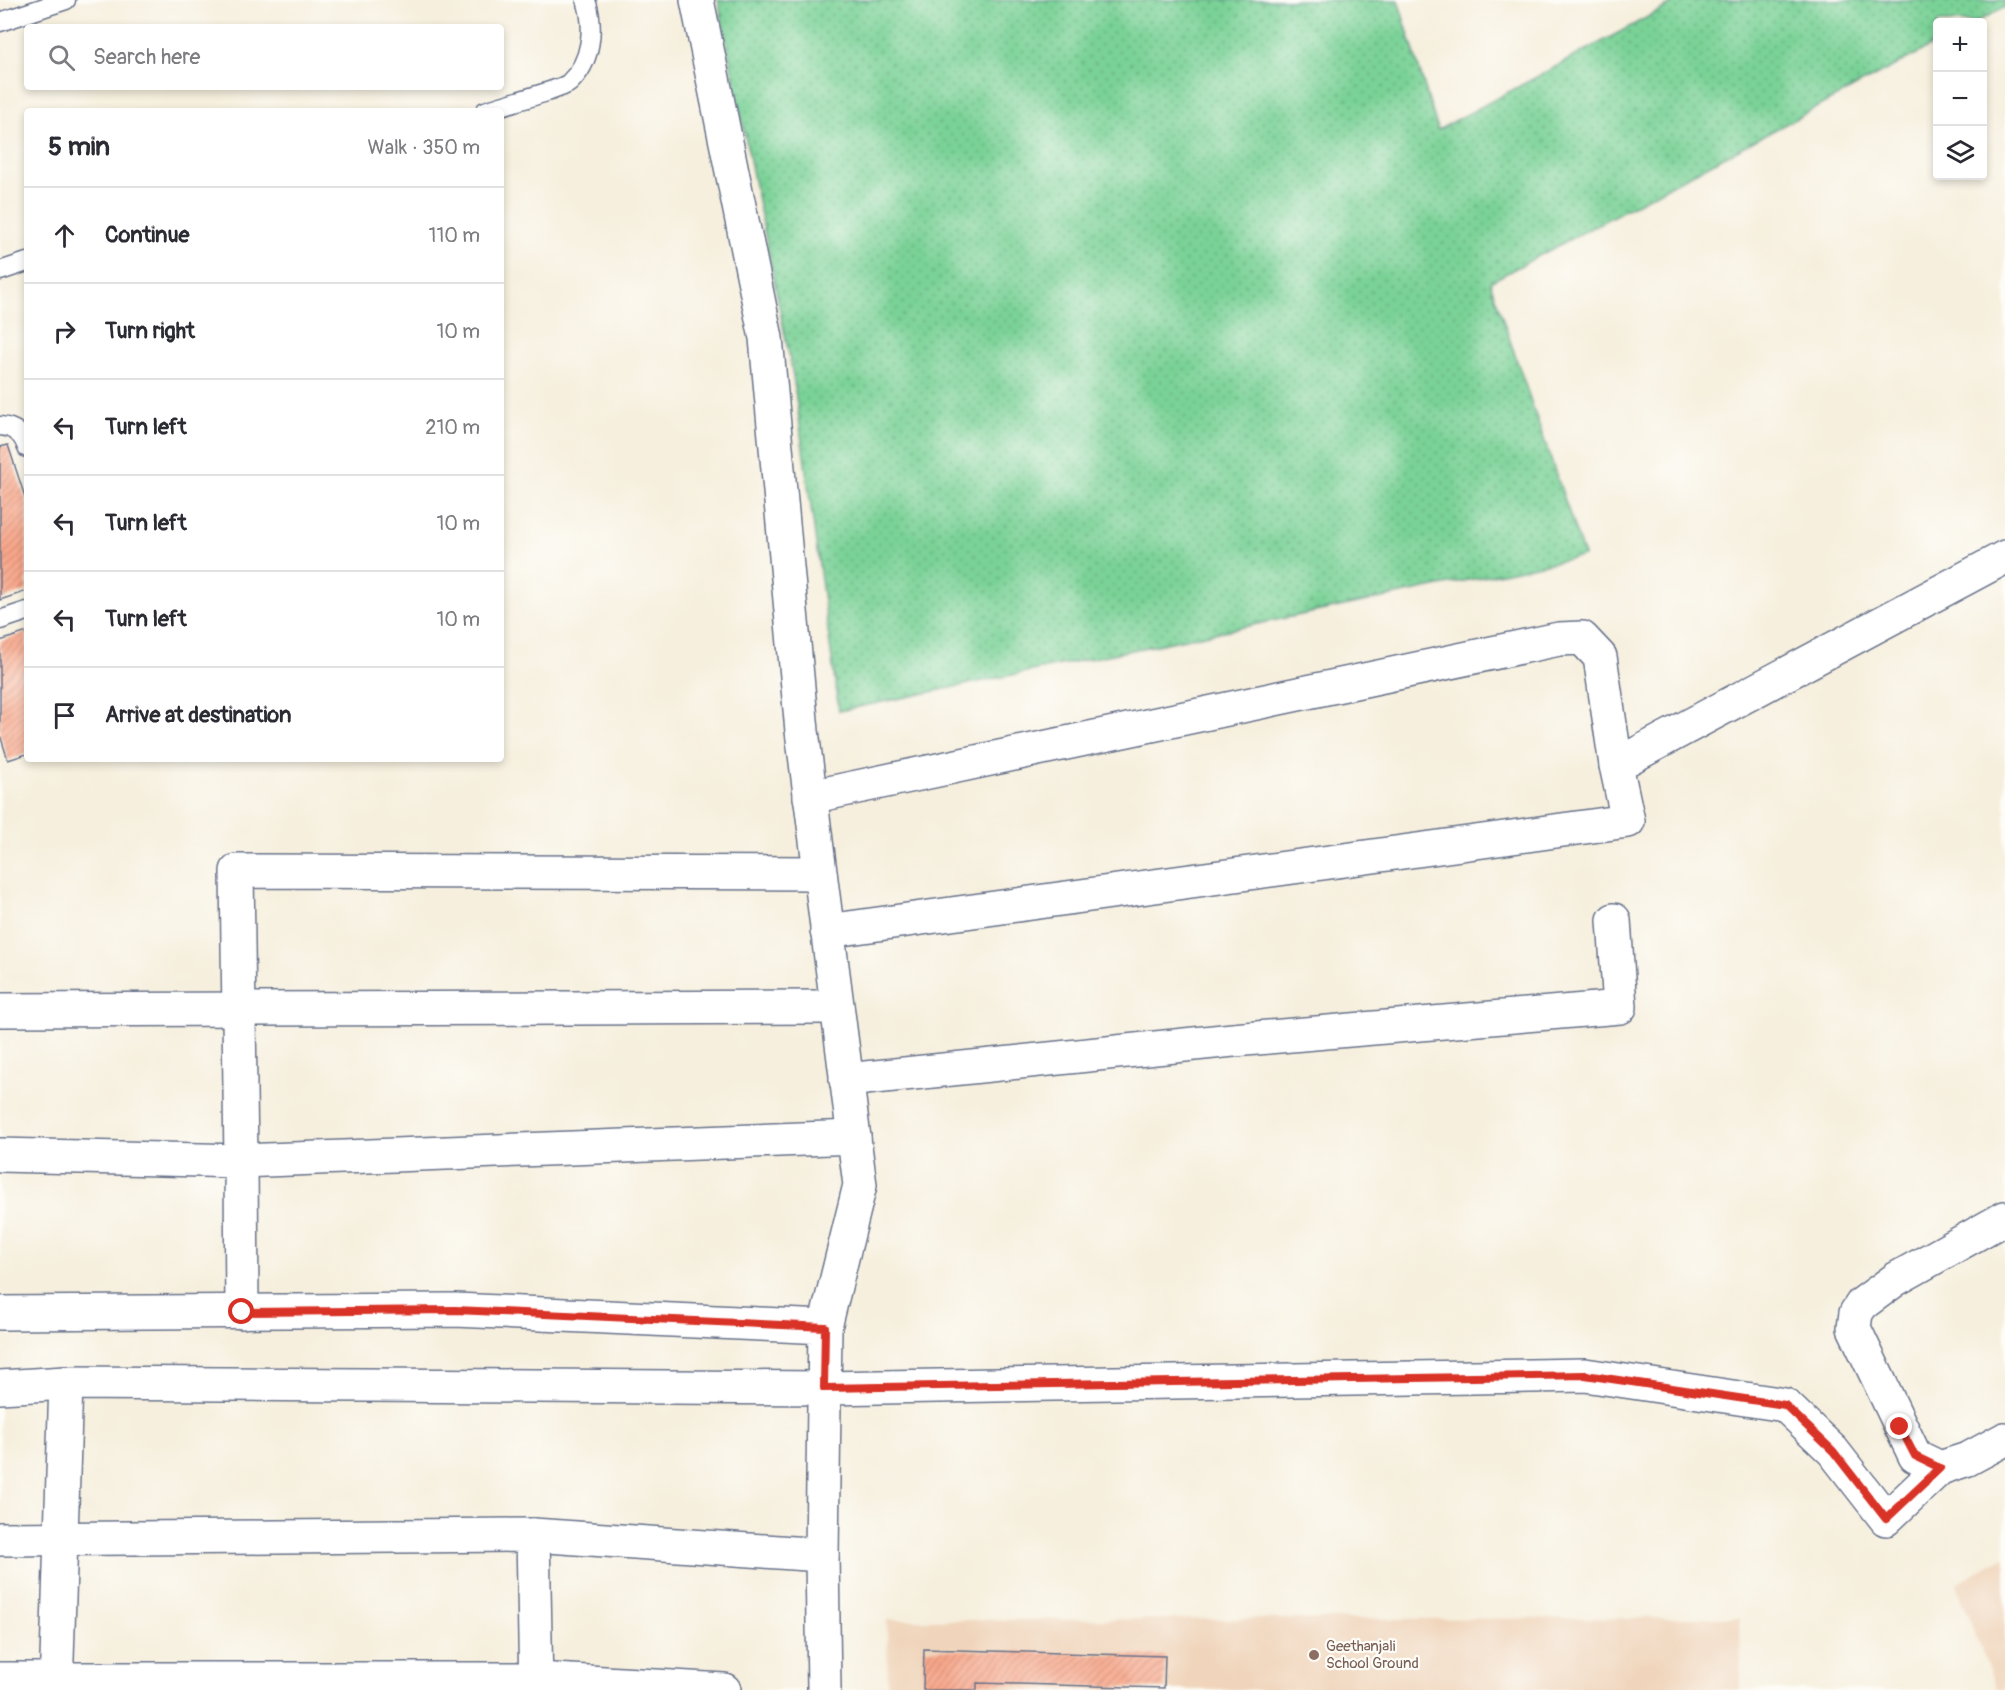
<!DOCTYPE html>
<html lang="en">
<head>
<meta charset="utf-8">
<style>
	body { margin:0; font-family:Pangolin,sans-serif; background:#f2f2f3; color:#2b2b33 }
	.controls { position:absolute; right:18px; top:18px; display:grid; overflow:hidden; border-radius:6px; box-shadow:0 3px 9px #0003 }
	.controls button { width:54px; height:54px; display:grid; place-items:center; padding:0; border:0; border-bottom:2px solid #e1e1e2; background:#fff; color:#2b2b33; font:30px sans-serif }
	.stop { position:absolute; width:18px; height:18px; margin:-14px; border:4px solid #d93025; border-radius:50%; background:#fff }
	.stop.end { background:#d93025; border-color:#fff; box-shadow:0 2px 6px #0008 }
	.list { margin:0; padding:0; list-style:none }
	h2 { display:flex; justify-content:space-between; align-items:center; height:78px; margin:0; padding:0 24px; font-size:26px }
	h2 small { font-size:20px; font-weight:400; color:#7c7c81 }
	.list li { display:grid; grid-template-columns:39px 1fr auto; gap:18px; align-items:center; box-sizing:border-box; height:96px; padding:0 24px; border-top:2px solid #e1e1e2 }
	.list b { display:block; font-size:22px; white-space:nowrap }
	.list em { font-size:20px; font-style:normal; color:#7c7c81 }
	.icon { flex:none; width:33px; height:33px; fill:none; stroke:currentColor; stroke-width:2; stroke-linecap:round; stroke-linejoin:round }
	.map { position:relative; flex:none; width:2005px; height:1690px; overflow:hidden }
	.search { position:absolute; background:#fff; box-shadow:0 3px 9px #0003; left:24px; top:24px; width:480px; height:66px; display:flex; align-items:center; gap:15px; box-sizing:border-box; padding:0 21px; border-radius:6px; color:#7c7c81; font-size:22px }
	.panel { position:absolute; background:#fff; box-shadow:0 3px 9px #0003; left:24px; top:108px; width:480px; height:654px; border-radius:6px }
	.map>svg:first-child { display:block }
</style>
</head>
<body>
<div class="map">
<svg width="2005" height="1690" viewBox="0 0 2005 1690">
	<defs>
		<pattern id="grass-dots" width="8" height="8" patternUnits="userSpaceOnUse" patternTransform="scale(1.5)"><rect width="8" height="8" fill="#7ad297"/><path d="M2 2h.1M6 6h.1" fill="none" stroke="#63ab7e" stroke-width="1.8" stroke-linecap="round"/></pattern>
		<pattern id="building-hatch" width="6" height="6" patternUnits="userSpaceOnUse" patternTransform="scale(1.5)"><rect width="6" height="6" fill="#f9a78a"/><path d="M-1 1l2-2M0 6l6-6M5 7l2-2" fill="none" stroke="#c98874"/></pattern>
	</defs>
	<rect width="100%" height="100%" fill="#fdfcf7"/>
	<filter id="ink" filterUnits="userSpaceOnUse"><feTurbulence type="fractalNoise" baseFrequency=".0167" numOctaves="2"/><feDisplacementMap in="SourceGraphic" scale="12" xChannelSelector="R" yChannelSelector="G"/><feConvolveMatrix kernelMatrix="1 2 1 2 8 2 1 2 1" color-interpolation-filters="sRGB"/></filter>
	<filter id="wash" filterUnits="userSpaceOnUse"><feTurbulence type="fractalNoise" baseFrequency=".008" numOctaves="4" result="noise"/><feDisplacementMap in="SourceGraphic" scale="24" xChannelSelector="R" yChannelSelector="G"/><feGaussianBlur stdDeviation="1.35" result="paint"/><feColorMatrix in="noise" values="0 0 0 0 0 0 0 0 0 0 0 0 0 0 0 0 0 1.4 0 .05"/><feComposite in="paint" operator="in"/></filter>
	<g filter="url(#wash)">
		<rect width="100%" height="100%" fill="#f6efdd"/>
		<g fill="#f0d5bc">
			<polygon points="2005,1557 2005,1690 1997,1690 1956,1584"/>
			<polygon points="1740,1618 1741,1690 888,1690 887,1620"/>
		</g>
		<polygon fill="url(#grass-dots)" stroke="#4a807a" stroke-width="1.5" points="718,0 1398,0 1438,130 1679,0 2005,0 2005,7 1977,22 1938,22 1937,43 1490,282 1584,556 839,711 793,376"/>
		<g id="blocks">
			<g fill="url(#building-hatch)">
				<polygon points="8,445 27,503 27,591 0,600 0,447"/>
				<polygon points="27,632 27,754 8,760 0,735 0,641"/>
				<polygon points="924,1649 1165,1656 1164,1688 977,1683 977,1690 923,1690"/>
			</g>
		</g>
	</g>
	<g filter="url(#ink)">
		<use href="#blocks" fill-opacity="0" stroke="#68728a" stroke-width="1.5"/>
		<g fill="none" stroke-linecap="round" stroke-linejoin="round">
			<g stroke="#68728a" stroke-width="21">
				<g id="lane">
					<polyline points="0,22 66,0"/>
					<path d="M485,111c14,-5 77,-22 84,-28 23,-21 26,-56 17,-83"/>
					<polyline points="0,271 27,262"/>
					<path d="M0,426c14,1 23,8 27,22"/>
					<polyline points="0,620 27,611"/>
				</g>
			</g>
			<g stroke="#68728a" stroke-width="36">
				<g id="street">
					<polyline points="697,0 766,338 802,731 860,1185 825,1327"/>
					<polyline points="810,797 1559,639 1582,638 1600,657 1616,765"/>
					<polyline points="820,873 237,871 241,1161 854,1137"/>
					<polyline points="827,931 1628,821 1616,765 2005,557"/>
					<polyline points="0,1010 837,1007"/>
					<polyline points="846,1080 1233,1040 1620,1007 1614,920"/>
					<polyline points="0,1155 241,1161 242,1312"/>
					<polyline points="2005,1218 1896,1279 1862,1304 1856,1313 1854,1328 1915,1456 1940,1468 1968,1459 2005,1439"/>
					<polyline points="0,1313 455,1310 825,1327 822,1555 824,1690"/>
					<polyline points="0,1387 66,1383 824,1388 1585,1375 1785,1405 1833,1451 1886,1519 1940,1468"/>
					<polyline points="533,1535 536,1690"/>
					<polyline points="0,1539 533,1535 822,1555"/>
					<polyline points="0,1679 536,1679 724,1690"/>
					<polyline points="56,1690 66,1383"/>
				</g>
			</g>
			<use href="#lane" stroke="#fff" stroke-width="18"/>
			<use href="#street" stroke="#fff" stroke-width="33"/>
		</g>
	</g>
	<g fill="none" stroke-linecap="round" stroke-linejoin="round" filter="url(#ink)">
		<polyline stroke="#d93025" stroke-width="8" points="242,1312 455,1310 825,1327 824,1388 1585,1375 1785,1405 1833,1451 1886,1519 1940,1468 1915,1456 1900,1427"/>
	</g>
	<circle fill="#8d6e63" stroke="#fdfcf7" stroke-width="2" cx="1314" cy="1655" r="6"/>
	<g text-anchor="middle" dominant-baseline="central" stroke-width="4.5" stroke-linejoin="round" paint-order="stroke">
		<g font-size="15" fill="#785e54" stroke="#fdfcf7" text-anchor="start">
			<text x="1326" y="1646">Geethanjali<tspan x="1326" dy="17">School Ground</tspan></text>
		</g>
	</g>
</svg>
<div class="controls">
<button>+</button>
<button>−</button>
<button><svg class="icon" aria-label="layers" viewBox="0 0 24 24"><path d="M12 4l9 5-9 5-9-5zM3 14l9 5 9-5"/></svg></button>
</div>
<div class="stop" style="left:242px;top:1312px"></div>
<div class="stop end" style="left:1900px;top:1427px"></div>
<div class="search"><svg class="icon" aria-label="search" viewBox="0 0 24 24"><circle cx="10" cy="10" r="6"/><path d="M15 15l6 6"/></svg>Search here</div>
<section class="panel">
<h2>5 min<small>Walk · 350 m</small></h2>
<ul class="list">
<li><svg class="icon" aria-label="ahead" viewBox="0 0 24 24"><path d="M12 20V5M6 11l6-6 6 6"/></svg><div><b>Continue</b></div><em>110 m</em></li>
<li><svg class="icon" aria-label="right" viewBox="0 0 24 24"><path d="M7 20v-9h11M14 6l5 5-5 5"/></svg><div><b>Turn right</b></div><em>10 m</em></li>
<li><svg class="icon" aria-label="left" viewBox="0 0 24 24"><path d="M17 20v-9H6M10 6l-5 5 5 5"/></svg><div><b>Turn left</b></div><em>210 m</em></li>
<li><svg class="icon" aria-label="left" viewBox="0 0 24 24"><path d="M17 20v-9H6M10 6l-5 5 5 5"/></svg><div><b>Turn left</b></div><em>10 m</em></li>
<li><svg class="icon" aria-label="left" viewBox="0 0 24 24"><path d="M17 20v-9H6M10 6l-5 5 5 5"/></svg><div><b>Turn left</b></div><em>10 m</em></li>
<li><svg class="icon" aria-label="arrive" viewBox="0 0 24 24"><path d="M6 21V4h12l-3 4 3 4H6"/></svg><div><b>Arrive at destination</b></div></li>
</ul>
</section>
</div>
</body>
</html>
